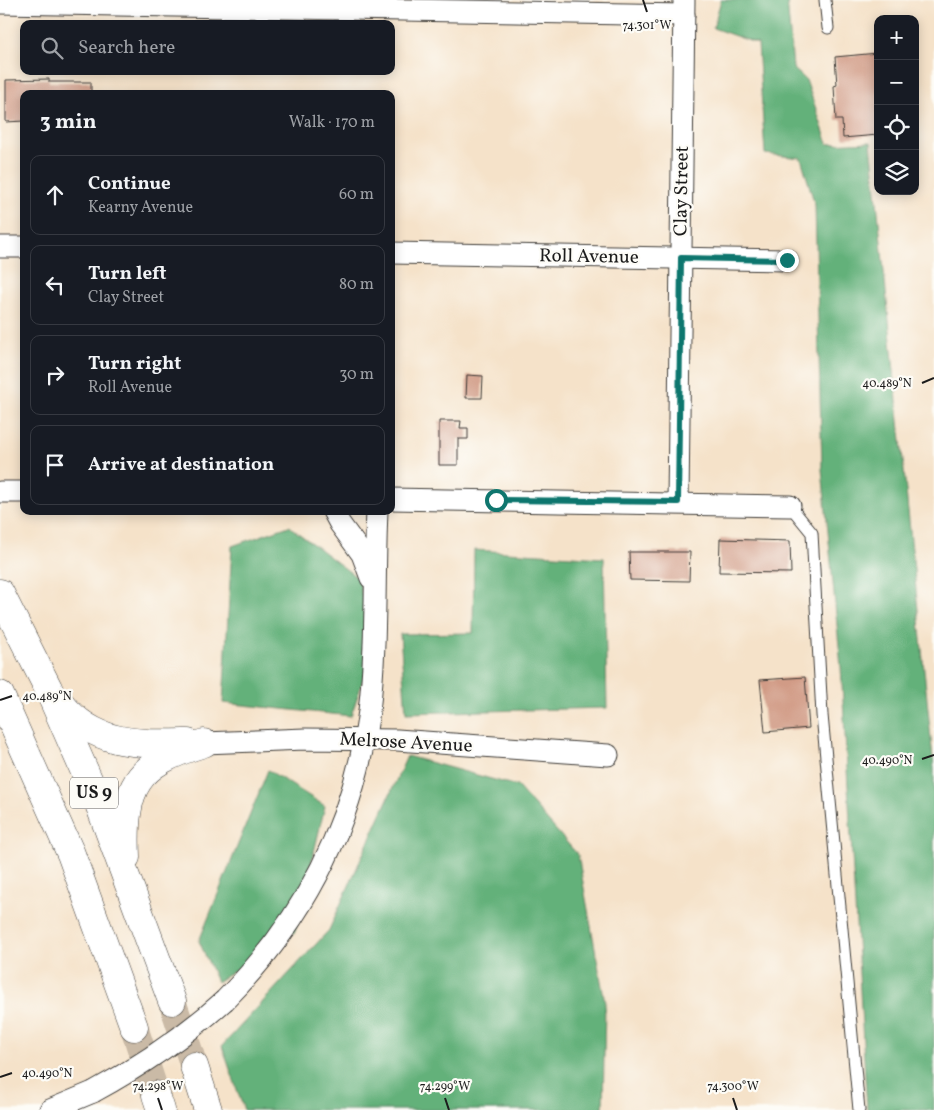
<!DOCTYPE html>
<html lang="en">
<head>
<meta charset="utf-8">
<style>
	body { margin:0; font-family:Vollkorn,serif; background:#242831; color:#f1f3f6 }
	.controls { position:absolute; right:15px; top:15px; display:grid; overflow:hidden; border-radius:10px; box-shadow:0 2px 12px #0003 }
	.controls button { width:45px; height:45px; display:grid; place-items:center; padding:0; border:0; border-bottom:1px solid #363941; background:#171b24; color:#f1f3f6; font:25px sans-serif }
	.stop { position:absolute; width:15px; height:15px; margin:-11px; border:4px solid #0f766e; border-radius:50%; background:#fff }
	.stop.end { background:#0f766e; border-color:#fff; box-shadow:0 1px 5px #0008 }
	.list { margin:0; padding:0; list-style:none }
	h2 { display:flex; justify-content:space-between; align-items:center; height:65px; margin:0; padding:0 20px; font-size:21px }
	h2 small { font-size:16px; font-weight:400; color:#9ea1a6 }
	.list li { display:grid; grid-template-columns:32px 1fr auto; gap:15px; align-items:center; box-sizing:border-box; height:80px; margin:0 10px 10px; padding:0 10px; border:1px solid #363941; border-radius:10px }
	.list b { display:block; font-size:19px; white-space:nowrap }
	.list p { margin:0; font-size:16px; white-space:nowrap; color:#9ea1a6 }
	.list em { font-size:16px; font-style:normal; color:#9ea1a6 }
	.icon { flex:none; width:28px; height:28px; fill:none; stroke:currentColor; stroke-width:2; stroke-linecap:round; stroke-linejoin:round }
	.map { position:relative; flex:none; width:934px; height:1110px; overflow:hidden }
	.search { position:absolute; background:#171b24; box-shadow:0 2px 12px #0003; left:20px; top:20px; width:375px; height:55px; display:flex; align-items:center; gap:12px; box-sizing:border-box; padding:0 18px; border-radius:10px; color:#9ea1a6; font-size:19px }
	.panel { position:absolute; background:#171b24; box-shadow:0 2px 12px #0003; left:20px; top:90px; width:375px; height:425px; border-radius:10px }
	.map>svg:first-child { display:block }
</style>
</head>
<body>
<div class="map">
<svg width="934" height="1110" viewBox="0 0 934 1110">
	<rect width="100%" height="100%" fill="#fdfcf7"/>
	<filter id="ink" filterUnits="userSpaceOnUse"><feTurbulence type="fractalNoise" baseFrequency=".02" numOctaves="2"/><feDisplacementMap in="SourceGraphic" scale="10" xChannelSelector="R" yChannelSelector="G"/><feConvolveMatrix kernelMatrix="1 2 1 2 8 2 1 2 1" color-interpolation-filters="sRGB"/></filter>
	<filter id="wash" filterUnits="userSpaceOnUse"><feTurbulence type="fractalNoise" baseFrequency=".0096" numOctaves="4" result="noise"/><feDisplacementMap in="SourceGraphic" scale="20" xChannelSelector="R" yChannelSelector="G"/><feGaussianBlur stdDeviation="1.12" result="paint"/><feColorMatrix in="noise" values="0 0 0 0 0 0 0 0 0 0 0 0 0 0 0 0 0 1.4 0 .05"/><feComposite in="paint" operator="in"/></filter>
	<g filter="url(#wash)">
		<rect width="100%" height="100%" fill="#f5e2c9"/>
		<g fill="#64b17a" stroke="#40664b">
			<polygon points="721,0 787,0 793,68 806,80 828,144 871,142 934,769 934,1110 867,1110 841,667 822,469 815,205 801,158 765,154 758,44 713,28"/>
			<polygon points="289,526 359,579 373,650 351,716 223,703 232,546"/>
			<polygon points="474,550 604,558 607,708 406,713 400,634 473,633"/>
			<polygon points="407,756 517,786 578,855 605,1003 603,1110 244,1110 222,1046 329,930"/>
			<polygon points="268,770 325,806 295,932 217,982 199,941"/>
		</g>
		<g id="blocks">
			<g fill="#d19b86">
				<polygon points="878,53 878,135 843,138 842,120 836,120 834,86 837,85 835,57"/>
				<polygon points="49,79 49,82 91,82 91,94 24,94 24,121 6,122 6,80"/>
				<polygon points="467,375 483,376 482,398 466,398"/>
				<polygon points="439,421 461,421 460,428 468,428 468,439 458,439 458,465 439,465"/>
				<polygon points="720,539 790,541 791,573 719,572"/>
				<polygon points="629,552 690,552 689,581 630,580"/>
				<polygon points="805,677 809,728 765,732 760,680"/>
			</g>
		</g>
	</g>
	<g filter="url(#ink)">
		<use href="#blocks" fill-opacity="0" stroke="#3d3a36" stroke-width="1"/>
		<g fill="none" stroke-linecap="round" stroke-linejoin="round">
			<g stroke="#cabaa6" stroke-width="28" stroke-dasharray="28 14" stroke-linecap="butt">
				<polyline points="172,1001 194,1066"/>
				<polyline points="134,1027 156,1095"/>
			</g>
			<g stroke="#3d3a36" stroke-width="13">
				<g id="lane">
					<polyline points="825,0 828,28"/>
					<polyline points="790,506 812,533 822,715 859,1110"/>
				</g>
			</g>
			<g stroke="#3d3a36" stroke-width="23">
				<g id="street">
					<polyline points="0,3 684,15"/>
					<polyline points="0,247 24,247"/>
					<polyline points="391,253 787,260"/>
					<polyline points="0,492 24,492"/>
					<polyline points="391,499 790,506"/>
					<polyline points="678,502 684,0"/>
					<polyline points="333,511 340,524 362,554 371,578"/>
					<polyline points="204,743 305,739 397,740 608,755"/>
					<path d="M225,1000c79,-80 129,-176 144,-289 8,-65 5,-133 8,-200"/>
					<polyline points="50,1110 93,1092"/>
				</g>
			</g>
			<g stroke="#3d3a36" stroke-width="29">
				<g id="highway">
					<polyline points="0,593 48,688 99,804 172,1001"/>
					<polyline points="0,695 71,854 134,1027"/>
					<path d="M61,704c34,42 77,40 127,39"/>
					<path d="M126,857c-3,-71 9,-93 78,-114"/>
					<polyline points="194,1066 208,1110"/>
					<polyline points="156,1095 161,1110"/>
				</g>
			</g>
			<use href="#lane" stroke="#fff" stroke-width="11"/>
			<use href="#street" stroke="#fff" stroke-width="21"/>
			<use href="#highway" stroke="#fff" stroke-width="28"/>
			<g stroke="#3d3a36" stroke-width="23" stroke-linecap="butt">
				<path id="street-bridge" d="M93,1092c48,-26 91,-55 132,-92"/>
			</g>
			<use href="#street-bridge" stroke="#fff" stroke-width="21"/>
		</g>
	</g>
	<g fill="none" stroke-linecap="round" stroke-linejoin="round" filter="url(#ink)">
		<polyline stroke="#0f766e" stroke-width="6" points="496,500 678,502 681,258 787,260"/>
	</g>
	<path fill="none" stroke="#1c1c1c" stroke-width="2" d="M643,0l4,12M922,383l12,-5M0,700l12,-4M922,759l12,-4M0,1077l12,-4M158,1098l4,12M445,1098l4,12M733,1098l4,12"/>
	<g text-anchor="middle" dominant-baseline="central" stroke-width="4.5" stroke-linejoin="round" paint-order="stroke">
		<rect fill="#fdfcf7" stroke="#605f5e" stroke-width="1" x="70" y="777.5" width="48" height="31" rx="4"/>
		<g font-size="18" font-weight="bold" fill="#1c1c1c">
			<text x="94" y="793">US 9</text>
		</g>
		<g font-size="19" fill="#1c1c1c" stroke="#fdfcf7">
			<text transform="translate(682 191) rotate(-89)">Clay Street</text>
			<text transform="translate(589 257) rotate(1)">Roll Avenue</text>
			<text transform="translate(406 743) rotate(3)">Melrose Avenue</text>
		</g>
	</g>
	<g font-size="12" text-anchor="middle" fill="#1c1c1c" stroke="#fdfcf7" stroke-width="4.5" stroke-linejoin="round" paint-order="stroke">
		<text x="647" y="29">74.301°W</text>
		<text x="887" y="387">40.489°N</text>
		<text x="47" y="700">40.489°N</text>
		<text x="887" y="764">40.490°N</text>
		<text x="47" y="1077">40.490°N</text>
		<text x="158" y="1090">74.298°W</text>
		<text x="445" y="1090">74.299°W</text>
		<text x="733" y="1090">74.300°W</text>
	</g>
</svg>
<div class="controls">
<button>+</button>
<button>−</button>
<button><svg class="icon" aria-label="locate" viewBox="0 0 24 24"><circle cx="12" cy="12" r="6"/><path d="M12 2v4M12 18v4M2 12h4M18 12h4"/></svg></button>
<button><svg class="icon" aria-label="layers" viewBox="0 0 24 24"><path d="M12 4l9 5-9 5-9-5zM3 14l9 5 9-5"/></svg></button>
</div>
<div class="stop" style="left:496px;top:500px"></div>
<div class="stop end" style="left:787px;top:260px"></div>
<div class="search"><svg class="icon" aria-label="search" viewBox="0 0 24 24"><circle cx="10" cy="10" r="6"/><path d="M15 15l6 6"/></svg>Search here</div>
<section class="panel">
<h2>3 min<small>Walk · 170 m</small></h2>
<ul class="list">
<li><svg class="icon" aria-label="ahead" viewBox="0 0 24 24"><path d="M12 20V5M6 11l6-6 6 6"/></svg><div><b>Continue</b><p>Kearny Avenue</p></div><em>60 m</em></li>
<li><svg class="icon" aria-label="left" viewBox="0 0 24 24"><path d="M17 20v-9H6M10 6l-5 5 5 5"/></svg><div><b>Turn left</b><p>Clay Street</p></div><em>80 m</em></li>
<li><svg class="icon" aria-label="right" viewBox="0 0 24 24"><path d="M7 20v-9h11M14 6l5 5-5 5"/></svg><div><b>Turn right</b><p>Roll Avenue</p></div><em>30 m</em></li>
<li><svg class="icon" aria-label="arrive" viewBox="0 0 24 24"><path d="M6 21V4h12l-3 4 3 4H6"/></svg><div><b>Arrive at destination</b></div></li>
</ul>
</section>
</div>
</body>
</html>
